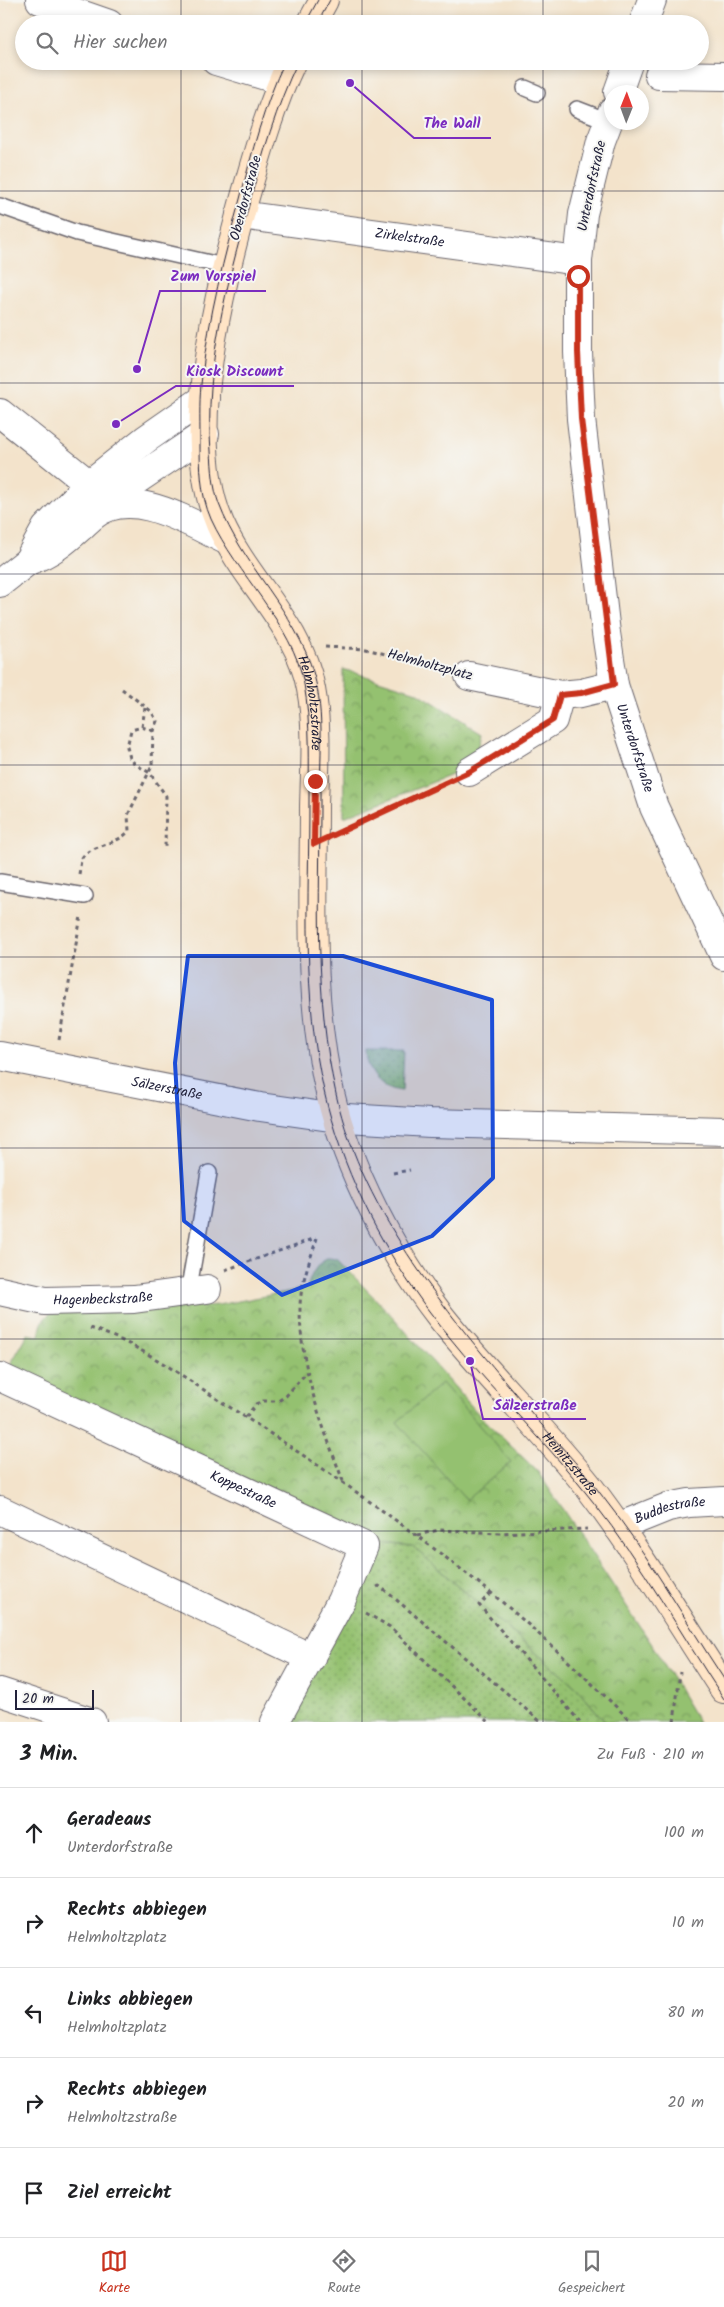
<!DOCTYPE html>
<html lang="de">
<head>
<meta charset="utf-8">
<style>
	body { margin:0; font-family:Kalam,sans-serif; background:#f6f6f6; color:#202124 }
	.compass { position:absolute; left:604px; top:85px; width:45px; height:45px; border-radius:50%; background:#fff; box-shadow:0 2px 8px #0003; rotate:1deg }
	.scale { position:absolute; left:15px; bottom:12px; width:79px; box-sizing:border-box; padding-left:5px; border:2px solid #22223b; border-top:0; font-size:14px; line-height:18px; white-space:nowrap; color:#22223b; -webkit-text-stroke:4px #f6f6f2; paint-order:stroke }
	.stop { position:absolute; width:15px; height:15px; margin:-11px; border:4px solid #c8321e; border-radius:50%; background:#fff }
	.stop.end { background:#c8321e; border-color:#fff; box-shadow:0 1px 5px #0008 }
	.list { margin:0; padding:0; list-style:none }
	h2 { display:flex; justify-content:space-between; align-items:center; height:65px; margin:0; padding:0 20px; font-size:21px }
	h2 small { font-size:16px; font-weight:400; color:#757577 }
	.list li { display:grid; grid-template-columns:32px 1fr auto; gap:15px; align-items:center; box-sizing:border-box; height:90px; padding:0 20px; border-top:1px solid #e0e0e0 }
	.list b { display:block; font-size:19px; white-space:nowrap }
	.list p { margin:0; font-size:16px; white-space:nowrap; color:#757577 }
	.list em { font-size:16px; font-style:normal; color:#757577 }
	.icon { flex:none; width:28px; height:28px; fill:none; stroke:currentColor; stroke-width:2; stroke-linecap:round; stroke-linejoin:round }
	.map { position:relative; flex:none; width:724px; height:1722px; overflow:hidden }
	.search { position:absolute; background:#fff; box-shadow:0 2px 8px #0003; left:15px; right:15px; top:15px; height:55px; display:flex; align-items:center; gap:12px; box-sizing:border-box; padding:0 18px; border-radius:28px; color:#757577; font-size:19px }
	.sheet { height:515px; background:#fff }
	nav { display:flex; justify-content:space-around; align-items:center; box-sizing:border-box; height:70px; border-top:1px solid #e0e0e0; background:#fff; font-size:14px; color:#757577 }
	nav a { display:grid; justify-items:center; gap:2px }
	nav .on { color:#c8321e }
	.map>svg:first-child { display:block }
</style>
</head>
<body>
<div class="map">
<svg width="724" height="1722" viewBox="0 0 724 1722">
	<defs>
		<pattern id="grass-dots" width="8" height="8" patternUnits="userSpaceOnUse" patternTransform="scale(1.25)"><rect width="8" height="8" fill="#94c170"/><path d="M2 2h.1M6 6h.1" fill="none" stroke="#789c5d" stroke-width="1.8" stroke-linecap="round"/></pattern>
		<pattern id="park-crowns" width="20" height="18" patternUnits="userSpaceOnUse" patternTransform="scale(1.25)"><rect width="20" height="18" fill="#94c170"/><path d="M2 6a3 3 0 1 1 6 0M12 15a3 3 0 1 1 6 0" fill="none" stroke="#789c5d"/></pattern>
	</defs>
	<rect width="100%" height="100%" fill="#f6f6f2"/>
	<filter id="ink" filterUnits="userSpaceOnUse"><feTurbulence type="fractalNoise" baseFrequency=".02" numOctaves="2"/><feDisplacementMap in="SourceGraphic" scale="10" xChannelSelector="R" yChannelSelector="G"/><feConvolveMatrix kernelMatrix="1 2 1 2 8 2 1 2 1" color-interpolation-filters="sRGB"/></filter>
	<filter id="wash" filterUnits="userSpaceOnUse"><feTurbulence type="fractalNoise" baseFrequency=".0096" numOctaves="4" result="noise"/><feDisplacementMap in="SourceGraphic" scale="20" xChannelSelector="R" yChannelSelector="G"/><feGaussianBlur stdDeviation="1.12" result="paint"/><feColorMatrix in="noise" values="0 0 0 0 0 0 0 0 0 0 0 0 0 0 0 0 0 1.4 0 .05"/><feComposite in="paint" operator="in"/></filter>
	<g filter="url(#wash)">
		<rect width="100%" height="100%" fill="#f3e3cb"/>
		<g fill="url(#grass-dots)" stroke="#5b7256">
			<path d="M366,1051h38l-2,40c-22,-2 -35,-19 -36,-40z"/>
			<polygon points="382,1544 413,1547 577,1688 605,1722 286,1722"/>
		</g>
		<g fill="url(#park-crowns)" stroke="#5b7256">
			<polygon points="343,669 417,692 482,733 474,766 344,817"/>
			<path d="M329,1258l8,1 56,58 89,101 56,54 113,171 47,79h-93l-28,-34 -164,-141 -31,-3 -375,-174 21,-36 11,2c2,-12 4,-20 16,-25h68l95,-6 89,-17c4,-13 9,-25 22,-30z"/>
		</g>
		<polygon fill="#94c170" stroke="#5b7256" points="442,1383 511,1462 466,1500 397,1422"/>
	</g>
	<g filter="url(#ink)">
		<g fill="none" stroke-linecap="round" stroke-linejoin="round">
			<g stroke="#6b666d" stroke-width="18">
				<g id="service">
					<polyline points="525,88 537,93"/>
					<polyline points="577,109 608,121"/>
					<polyline points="0,206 77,233 228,267"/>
					<polyline points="0,882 85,896"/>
					<polyline points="188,1293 209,1173"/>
				</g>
			</g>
			<g stroke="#6b666d" stroke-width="30">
				<g id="minor">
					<polyline points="40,0 109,24"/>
					<polyline points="643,24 652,0"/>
					<polyline points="216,61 282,81"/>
					<polyline points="659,75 724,76"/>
					<polyline points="618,92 629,61"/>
					<path id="s1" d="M612,112l-11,29 -18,73 -5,47v91l3,67 25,214 8,52 40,122 70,149"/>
					<path id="s2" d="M240,215l338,46"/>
					<polyline points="0,413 89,484"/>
					<polyline points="469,676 560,695 581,693 614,685"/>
					<polyline points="469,772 553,720 560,695"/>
					<path id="s3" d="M0,1056l260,51 70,10 100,6 294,8"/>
					<path id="s4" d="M0,1291l45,10 89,-2 73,-10"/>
					<path id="s5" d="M0,1377l364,169 -23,55 -66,121"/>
					<polyline points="0,1510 311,1658"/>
					<path id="s6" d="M618,1527l50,-20 21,-4 35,-2"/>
					<polyline points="0,1692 92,1722"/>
				</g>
			</g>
			<g stroke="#6b666d" stroke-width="30">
				<g id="tertiary">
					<polyline points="100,510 129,485 205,434"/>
					<path d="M28,561c29,-10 43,-26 65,-45 38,-32 98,8 135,25"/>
					<polyline points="0,583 28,561 46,528 89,484 146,439 205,398"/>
				</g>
			</g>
			<g stroke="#6b666d" stroke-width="30">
				<g id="secondary">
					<polyline points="311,24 324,0"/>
					<path id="s7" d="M292,61c-21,44 -34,90 -47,136 -25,92 -64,237 -25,327 25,57 80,101 91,165 7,37 4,79 3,117 0,96 -6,192 16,287 18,78 62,161 111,224 47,59 101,111 148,170 49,64 91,135 135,202"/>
				</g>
			</g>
			<g stroke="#6b666d" stroke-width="3" stroke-dasharray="4 4" stroke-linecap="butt">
				<polyline points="325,647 366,649 444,669"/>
				<polyline points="142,727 145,708"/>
				<polyline points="153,731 142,727 131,730 127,747 130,758 135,764 150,773 166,796 165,848"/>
				<polyline points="341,831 446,782"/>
				<path d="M79,874c1,-4 1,-12 3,-16 7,-13 34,-12 47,-27l-1,-16 24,-49 1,-35 4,-10 -6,-10 -29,-22"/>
				<polyline points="59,1040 81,916"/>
				<polyline points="393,1173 410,1170"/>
				<path d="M317,1238c-7,22 -17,47 -17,70 0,61 22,117 43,173"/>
				<polyline points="225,1270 316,1238"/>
				<path d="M90,1328c51,16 96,51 141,80 89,57 176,118 259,184 50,41 96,86 142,130"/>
				<polyline points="246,1417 256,1404 263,1401 278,1401 286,1396 306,1373"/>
				<polyline points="417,1535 439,1530 499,1533 587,1529"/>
				<polyline points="377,1587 379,1586 386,1591 541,1722"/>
				<polyline points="491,1593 479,1605 580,1722"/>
				<polyline points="366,1613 390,1627 489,1722"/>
				<polyline points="674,1722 680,1672"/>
			</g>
			<use href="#service" stroke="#fff" stroke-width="15"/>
			<use href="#minor" stroke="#fff" stroke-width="28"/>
			<use href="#tertiary" stroke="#fff" stroke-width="28"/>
			<use href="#secondary" stroke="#ffe4c6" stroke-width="28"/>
			<g stroke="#22223b" stroke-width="1">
				<polyline points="305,24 318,0"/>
				<polyline points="317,24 330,0"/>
				<path d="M285,61c-21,44 -33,91 -45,138 -16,58 -31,117 -38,177 -3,21 -2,42 -2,63 0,27 0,55 11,80 25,55 82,105 93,165 7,39 5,79 5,118 0,96 -7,194 15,289 17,76 53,148 99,212 51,71 117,130 171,200 48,61 87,131 130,196"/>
				<path d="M298,61c-22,46 -36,95 -49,144 -22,80 -45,163 -38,246 1,18 2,37 8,53 23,62 77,107 95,171 11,39 6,85 6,125 0,99 -6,197 16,294 27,122 116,224 194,317 23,28 49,53 70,82 46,58 83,124 124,186"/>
			</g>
		</g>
	</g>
	<g fill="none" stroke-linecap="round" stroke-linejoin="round" filter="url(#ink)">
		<polyline stroke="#c8321e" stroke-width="6" points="315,781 314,844 469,772 553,720 560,695 581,693 614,684 581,419 578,352 578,276"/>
	</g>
	<path fill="#1d4ed8" fill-opacity="0.2" stroke="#1d4ed8" stroke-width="4" stroke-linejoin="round" d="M188,956h155l149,44 1,178 -61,58 -150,59 -98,-74 -9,-158z"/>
	<path fill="none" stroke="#22223b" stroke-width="1" stroke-opacity="0.55" d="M181,0v24M362,0v24M543,0v24M181,61v1661M362,61v1661M543,61v1661M0,191h724M0,383h724M0,574h724M0,765h724M0,957h724M0,1148h724M0,1339h724M0,1531h724"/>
	<g text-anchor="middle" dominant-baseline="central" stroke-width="4" stroke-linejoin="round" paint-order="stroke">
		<g font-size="14" fill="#22223b" stroke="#f6f6f2">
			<text transform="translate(592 186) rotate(-78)">Unterdorfstraße</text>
			<text transform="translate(246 198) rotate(-75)">Oberdorfstraße</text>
			<text stroke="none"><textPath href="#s2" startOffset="171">Zirkelstraße</textPath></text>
			<text transform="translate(430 665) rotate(15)">Helmholtzplatz</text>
			<text stroke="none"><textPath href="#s7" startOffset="681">Helmholtzstraße</textPath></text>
			<text stroke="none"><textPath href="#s1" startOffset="646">Unterdorfstraße</textPath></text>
			<text stroke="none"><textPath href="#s3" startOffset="170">Sälzerstraße</textPath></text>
			<text stroke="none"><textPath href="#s4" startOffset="104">Hagenbeckstraße</textPath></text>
			<text stroke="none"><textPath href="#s7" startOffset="1520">Heinitzstraße</textPath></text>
			<text stroke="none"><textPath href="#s5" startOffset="268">Koppestraße</textPath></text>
			<text stroke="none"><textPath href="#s6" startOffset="55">Buddestraße</textPath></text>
		</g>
	</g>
	<path fill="none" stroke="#7b2cbf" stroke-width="2" d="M350 83L414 138H491M137 369L160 291H266M116 424L176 386H294M470 1361L483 1419H586"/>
	<g fill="#7b2cbf" stroke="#f6f6f2" stroke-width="2">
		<circle cx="350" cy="83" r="5"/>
		<circle cx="137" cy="369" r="5"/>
		<circle cx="116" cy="424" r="5"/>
		<circle cx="470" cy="1361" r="5"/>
	</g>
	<g font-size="15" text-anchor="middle" font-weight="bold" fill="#7b2cbf" stroke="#f6f6f2" stroke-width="4" stroke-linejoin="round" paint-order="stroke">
		<text x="452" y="128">The Wall</text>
		<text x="213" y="281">Zum Vorspiel</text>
		<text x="235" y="376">Kiosk Discount</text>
		<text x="535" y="1410">Sälzerstraße</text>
	</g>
</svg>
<svg class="compass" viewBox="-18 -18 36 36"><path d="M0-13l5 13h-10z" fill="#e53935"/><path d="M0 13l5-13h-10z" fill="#757577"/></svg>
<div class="scale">20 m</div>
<div class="stop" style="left:578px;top:276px"></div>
<div class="stop end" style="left:315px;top:781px"></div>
<div class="search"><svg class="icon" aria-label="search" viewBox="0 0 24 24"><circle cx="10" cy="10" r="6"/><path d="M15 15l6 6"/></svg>Hier suchen</div>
</div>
<section class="sheet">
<h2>3 Min.<small>Zu Fuß · 210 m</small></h2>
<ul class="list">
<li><svg class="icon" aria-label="ahead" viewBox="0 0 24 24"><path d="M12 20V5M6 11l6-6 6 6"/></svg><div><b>Geradeaus</b><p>Unterdorfstraße</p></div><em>100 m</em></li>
<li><svg class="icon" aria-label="right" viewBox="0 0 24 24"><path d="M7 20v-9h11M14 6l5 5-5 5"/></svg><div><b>Rechts abbiegen</b><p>Helmholtzplatz</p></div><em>10 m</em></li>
<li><svg class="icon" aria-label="left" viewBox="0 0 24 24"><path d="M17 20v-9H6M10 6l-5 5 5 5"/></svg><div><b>Links abbiegen</b><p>Helmholtzplatz</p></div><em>80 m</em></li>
<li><svg class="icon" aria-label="right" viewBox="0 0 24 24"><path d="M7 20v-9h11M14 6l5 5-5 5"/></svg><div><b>Rechts abbiegen</b><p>Helmholtzstraße</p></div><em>20 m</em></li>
<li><svg class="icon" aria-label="arrive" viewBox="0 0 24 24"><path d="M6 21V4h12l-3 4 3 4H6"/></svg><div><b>Ziel erreicht</b></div></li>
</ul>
</section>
<nav>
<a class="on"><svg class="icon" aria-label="map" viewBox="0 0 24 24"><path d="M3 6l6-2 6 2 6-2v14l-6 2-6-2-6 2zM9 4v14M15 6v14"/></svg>Karte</a>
<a><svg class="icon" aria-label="directions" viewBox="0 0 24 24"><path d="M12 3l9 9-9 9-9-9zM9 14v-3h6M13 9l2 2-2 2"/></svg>Route</a>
<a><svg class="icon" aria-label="saved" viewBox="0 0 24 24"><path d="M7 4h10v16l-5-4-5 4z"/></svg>Gespeichert</a>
</nav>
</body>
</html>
